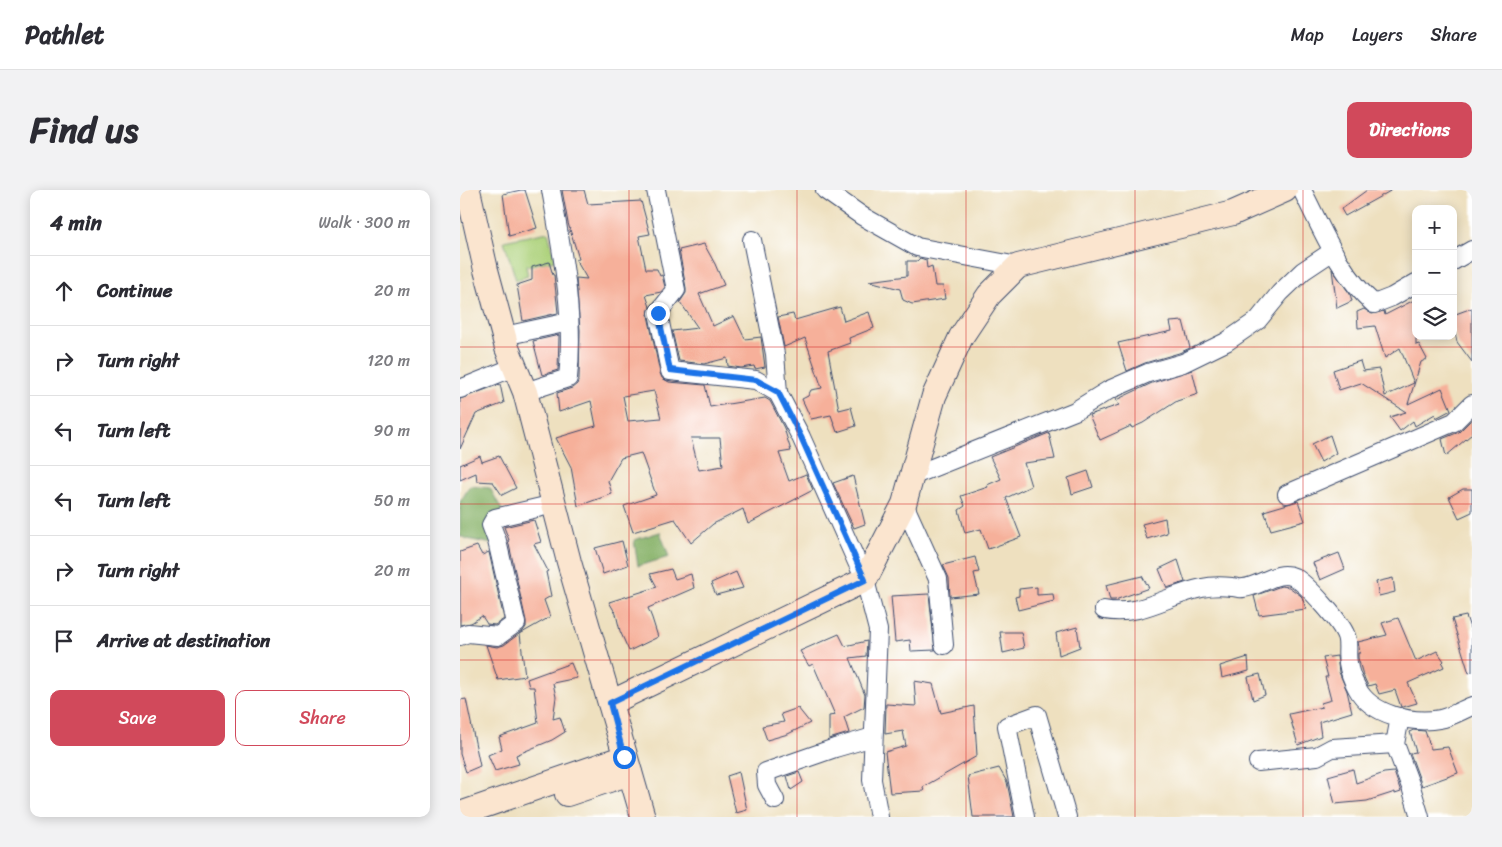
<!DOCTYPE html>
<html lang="en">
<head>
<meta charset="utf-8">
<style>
	body { margin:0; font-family:Sriracha,sans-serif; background:#f2f2f3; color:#2b2b33 }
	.controls { position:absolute; right:15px; top:15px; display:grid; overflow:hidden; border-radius:10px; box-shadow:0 2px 12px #0003 }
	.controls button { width:45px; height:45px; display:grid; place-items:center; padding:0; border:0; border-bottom:1px solid #e1e1e2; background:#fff; color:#2b2b33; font:25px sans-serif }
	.stop { position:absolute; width:15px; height:15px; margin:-11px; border:4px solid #1a73e8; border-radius:50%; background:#fff }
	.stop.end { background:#1a73e8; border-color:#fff; box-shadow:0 1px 5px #0008 }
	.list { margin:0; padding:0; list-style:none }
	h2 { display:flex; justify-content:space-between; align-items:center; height:65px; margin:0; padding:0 20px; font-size:21px }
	h2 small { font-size:16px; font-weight:400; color:#7c7c81 }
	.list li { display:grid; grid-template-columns:32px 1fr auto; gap:15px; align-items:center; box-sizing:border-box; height:70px; padding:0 20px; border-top:1px solid #e1e1e2 }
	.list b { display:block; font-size:19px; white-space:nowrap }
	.list em { font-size:16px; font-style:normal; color:#7c7c81 }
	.actions { display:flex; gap:10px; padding:15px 20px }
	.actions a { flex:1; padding:11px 0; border:1px solid #d1495b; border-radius:10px; text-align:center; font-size:18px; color:#d1495b }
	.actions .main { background:#d1495b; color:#fff }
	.icon { flex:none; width:28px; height:28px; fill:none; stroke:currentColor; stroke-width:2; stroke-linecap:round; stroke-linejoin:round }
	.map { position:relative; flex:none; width:1012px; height:627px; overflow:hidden; border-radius:10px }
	header { display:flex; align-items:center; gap:30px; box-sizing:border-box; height:70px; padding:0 25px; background:#fff; border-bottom:1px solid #e1e1e2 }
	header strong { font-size:24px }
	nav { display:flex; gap:28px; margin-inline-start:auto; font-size:18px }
	.intro { display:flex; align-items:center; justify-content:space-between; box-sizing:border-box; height:120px; padding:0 30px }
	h1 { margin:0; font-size:35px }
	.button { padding:12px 22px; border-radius:10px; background:#d1495b; color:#fff; font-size:18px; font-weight:700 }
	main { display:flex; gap:30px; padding:0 30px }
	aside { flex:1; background:#fff; border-radius:10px; box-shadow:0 2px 12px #0003 }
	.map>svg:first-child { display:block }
</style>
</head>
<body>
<header>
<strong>Pathlet</strong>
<nav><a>Map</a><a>Layers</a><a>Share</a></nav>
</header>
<div class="intro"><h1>Find us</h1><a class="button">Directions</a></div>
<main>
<aside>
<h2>4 min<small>Walk · 300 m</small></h2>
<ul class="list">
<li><svg class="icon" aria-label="ahead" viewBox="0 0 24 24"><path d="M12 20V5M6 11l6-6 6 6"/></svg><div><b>Continue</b></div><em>20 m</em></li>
<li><svg class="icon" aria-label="right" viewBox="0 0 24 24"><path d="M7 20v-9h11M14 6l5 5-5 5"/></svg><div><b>Turn right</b></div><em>120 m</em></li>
<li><svg class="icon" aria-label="left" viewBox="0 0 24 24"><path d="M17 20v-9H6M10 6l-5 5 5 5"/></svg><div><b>Turn left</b></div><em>90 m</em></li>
<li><svg class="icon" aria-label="left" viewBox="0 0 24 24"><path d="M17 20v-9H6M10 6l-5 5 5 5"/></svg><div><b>Turn left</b></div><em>50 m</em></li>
<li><svg class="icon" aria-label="right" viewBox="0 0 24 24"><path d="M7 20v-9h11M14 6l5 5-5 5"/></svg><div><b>Turn right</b></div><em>20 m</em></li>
<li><svg class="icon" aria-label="arrive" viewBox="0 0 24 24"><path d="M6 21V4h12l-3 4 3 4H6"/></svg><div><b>Arrive at destination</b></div></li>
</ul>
<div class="actions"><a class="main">Save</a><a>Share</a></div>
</aside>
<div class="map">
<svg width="1012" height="627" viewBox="0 0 1012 627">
	<rect width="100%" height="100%" fill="#fff"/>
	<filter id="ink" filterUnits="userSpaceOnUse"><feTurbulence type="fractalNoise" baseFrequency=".02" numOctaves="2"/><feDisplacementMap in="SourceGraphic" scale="10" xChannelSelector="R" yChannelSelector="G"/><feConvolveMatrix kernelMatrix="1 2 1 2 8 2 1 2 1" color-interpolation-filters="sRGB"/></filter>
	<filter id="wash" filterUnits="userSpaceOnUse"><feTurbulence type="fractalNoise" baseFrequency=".0096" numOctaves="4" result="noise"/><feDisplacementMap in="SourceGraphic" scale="20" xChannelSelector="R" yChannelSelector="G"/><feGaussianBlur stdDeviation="1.12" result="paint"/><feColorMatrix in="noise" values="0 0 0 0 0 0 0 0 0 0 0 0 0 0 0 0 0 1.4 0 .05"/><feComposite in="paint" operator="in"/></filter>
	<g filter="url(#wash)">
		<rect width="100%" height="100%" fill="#eee0bf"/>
		<polygon fill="#add27c" stroke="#64806d" points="88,42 95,70 66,76 68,86 56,90 44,51"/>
		<g fill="#8ab46c" stroke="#527265">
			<polygon points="10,296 30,298 42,320 32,354 7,349 0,346 0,312"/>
			<polygon points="200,342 209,367 178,376 174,350"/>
		</g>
		<g id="blocks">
			<g fill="#f6b09a" fill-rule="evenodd">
				<polygon points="61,0 65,0 77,38 49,46 43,4"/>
				<path d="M102,0h22l4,14 53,-3 9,33 -11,2 7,33h11l3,7 2,-1 3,12 -4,5 -15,3 4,12 -2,8 12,58 2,5 7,4 36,3 5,22 55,-9 5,3 14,27 7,23 -12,2 10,28 17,-7 7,16 -65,34 -5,-15 -30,15 -22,19 -16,-24 -42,13 -9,-26 32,-11 -15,-42 -20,5 -13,23 4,13 -34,12 -7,-39 -15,-29 40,-12 -5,-25 -32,11 -2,-19 15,-5 5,-4 2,-5 1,-49 -4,-52 11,1 -11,-19 3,-1 -11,-36zM194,201l7,27 -33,3 -5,-25zM231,248h29l3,28 -24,4z"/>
				<polygon points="907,0 932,0 885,26 881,19"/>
				<polygon points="244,54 255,74 264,95 239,104 253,136 274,126 285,149 301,147 305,177 295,179 294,176 281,178 268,176 267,168 244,174 219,171 212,141 238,138 220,112 226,103 226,98 219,60"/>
				<polygon points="460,68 466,70 467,78 472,76 475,96 483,96 485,109 452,114 443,110 440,99 409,91 447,86 447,71 457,71"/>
				<polygon points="89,72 93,85 94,85 98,123 63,131 57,95 72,90 72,77"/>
				<polygon points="872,79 890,104 892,111 877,118"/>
				<polygon points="956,109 956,155 959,154 967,169 961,172 948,214 982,198 991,220 976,228 975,224 955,236 953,231 940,241 930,227 946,222 901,193 879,200 873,180 900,171 903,181 919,179 925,206 954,193 940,158 925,168 915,136 898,138 897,122 904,119 912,124 924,121 925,125"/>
				<polygon points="380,117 384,131 409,122 414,138 389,148 390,153 368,161 379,220 391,217 396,236 377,242 371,225 351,229 342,209 348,206 351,200 362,198 345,148 324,157 318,127 333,124 335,130"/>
				<polygon points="1012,118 1012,172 997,152 993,133 993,125"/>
				<polygon points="723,131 730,158 719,163 685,173 667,181 658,153 712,141 710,132"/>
				<polygon points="99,145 98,180 82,185 73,151"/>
				<polygon points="732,180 738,204 717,211 683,233 672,238 671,236 640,250 629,225 659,215 656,210 692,193"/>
				<polygon points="40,194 44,213 16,224 0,259 0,209"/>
				<polygon points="1012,229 1012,244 986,266 982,249 999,242"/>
				<polygon points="589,243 595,269 564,273 571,296 546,308 561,347 528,359 521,339 505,343 499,320 505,316 501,306 528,297 527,295 541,289 530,267"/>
				<polygon points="870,245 876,263 861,272 852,254"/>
				<polygon points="20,266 22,272 39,266 56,298 42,305 33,292 17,291 16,283 0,290 0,275"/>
				<polygon points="628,281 633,297 612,304 608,288"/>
				<polygon points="393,286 405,334 394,338 373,293"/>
				<polygon points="1003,299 1012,299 1012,322 999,328 989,307"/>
				<polygon points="838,311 845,331 811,340 804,321"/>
				<polygon points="705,328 707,343 687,349 682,334"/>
				<polygon points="74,330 81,352 74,354 88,381 86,382 91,406 84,410 90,427 60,444 65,486 38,490 26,455 37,457 44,455 63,441 66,437 66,431 48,350 49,350 44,337"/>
				<polygon points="162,351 168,375 143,384 135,358"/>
				<polygon points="17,356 22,365 29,362 44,429 35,435 27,434 22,426 11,433 0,435 0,362"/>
				<polygon points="879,363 885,379 860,390 853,373"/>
				<polygon points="515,367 519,382 514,383 519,404 490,407 489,388 483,375"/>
				<polygon points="718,370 725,392 707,398 699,379"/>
				<polygon points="211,379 215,389 231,384 234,398 188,418 192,428 198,447 169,461 160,441 156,424 149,412 197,397 190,384"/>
				<polygon points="276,382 283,398 256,405 251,393"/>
				<polygon points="682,386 689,398 655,410 650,410 646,395"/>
				<polygon points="933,388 935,402 919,406 916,392"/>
				<polygon points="821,396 829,397 840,405 842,407 846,419 799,425 794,406"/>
				<polygon points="577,397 577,405 593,404 594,411 558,420 555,407 559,406 559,399"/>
				<polygon points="469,404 475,460 451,461 450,450 435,452 431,406"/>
				<polygon points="1006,426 1012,444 1012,482 1009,483 992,429"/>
				<polygon points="938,428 956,471 977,461 984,471 982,473 984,477 948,493 957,513 943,517 941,517 935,500 919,504 915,494 908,496 903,485 898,468 898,463 900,463 898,452 927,445 922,433"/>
				<polygon points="617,437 620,457 599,465 596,443"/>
				<polygon points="540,442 561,442 564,458 543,463"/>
				<polygon points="379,444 385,456 407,451 406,466 390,468 405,505 404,517 384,527 389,543 369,549 369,526 375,525 353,474 349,476 340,461"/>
				<polygon points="877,466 879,482 887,501 892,522 859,532 861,546 838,555 829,524 862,517 861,513 871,510 865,487 868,487 863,468"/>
				<polygon points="788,467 789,481 762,488 760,476"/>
				<polygon points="111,473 117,488 93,493 96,507 93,529 100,527 105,542 92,550 56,565 59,574 35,581 28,565 42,559 39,547 78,533 74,497 69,497 67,489"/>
				<polygon points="800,484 805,505 793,510 788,487"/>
				<polygon points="454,491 473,494 481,523 514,516 517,566 463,597 464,601 430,603 425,562 446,556 443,541 425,544 426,514 456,516"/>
				<polygon points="6,509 20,576 6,582 0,564 0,510"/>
				<polygon points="338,518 350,533 328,544 307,550 302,536 324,532 321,524"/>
				<polygon points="953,540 965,541 971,559 988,557 998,583 962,596 950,563 956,562 950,542"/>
				<polygon points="539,578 547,592 554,627 513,627 508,586"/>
				<polygon points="893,579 896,593 924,583 934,582 941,602 935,604 935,602 907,611 875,614 868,586"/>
				<polygon points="279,582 287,620 276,623 267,586"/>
				<polygon points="339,582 343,592 331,600 327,586"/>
			</g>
		</g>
	</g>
	<g filter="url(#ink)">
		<use href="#blocks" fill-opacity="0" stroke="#3b4a6d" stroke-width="1"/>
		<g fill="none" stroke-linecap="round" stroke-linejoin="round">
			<g stroke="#3b4a6d" stroke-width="20">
				<g id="street">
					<polyline points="196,0 216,100 198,123 210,181 296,190 318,203 341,247 405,390 418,440 412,590 419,627"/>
					<polyline points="365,0 402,26 457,57 558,76"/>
					<path d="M842,0c21,41 37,83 72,114l18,-7 24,-14"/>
					<polyline points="292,50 315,164 318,203"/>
					<polyline points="993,71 1012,60"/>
					<polyline points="44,146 109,132"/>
					<polyline points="0,199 54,177"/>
					<path d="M65,202l43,-14c7,-62 -6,-127 -17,-188"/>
					<polyline points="452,286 615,221 649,200 688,183 723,173 766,152 798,130 820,103 843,81 873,61"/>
					<polyline points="827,304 994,232 1012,214"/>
					<polyline points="444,314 478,389 484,455"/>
					<path d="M644,420c37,7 63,-15 98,-22 9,-2 20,-2 30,-1 3,0 7,2 11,1 16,-1 35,-19 51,-11 13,7 47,45 52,59 3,8 0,18 2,27 1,7 5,18 9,25 14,27 55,36 83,31 11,-2 22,-9 32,-13"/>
					<polyline points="0,446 8,443 38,446 56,433 37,351 31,335 35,328 94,314"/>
					<polyline points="940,527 935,554 951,597 960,627"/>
					<polyline points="798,572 857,566 872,558 935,554"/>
					<polyline points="315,610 307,595 306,582 375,558 413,547"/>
					<polyline points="565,627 547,536 577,525 607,627"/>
				</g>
			</g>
			<g stroke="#3b4a6d" stroke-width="26">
				<g id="secondary">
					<polyline points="8,0 26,80 47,158 65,202 109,372 183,627"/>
					<polyline points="150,513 405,390 444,314 474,206 501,147 529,105 558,76 773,23 825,0"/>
					<polyline points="107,604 170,583"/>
					<polyline points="0,624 165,567"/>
				</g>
			</g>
			<use href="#street" stroke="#fff" stroke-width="18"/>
			<use href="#secondary" stroke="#fbe5cf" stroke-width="24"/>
		</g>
	</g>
	<g fill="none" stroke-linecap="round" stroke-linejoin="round" filter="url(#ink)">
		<polyline stroke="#1a73e8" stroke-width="6" points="164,567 150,513 405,390 341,247 318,202 296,190 210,180 198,123"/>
	</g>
	<path fill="none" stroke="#d62828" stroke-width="1" stroke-opacity="0.55" d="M169,0v627M337,0v627M506,0v627M675,0v627M843,0v627M0,157h1012M0,314h1012M0,470h1012"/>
</svg>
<div class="controls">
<button>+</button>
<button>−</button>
<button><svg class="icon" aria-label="layers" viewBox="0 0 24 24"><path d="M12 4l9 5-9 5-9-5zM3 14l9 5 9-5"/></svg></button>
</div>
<div class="stop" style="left:164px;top:567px"></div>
<div class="stop end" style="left:198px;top:123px"></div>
</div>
</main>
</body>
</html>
